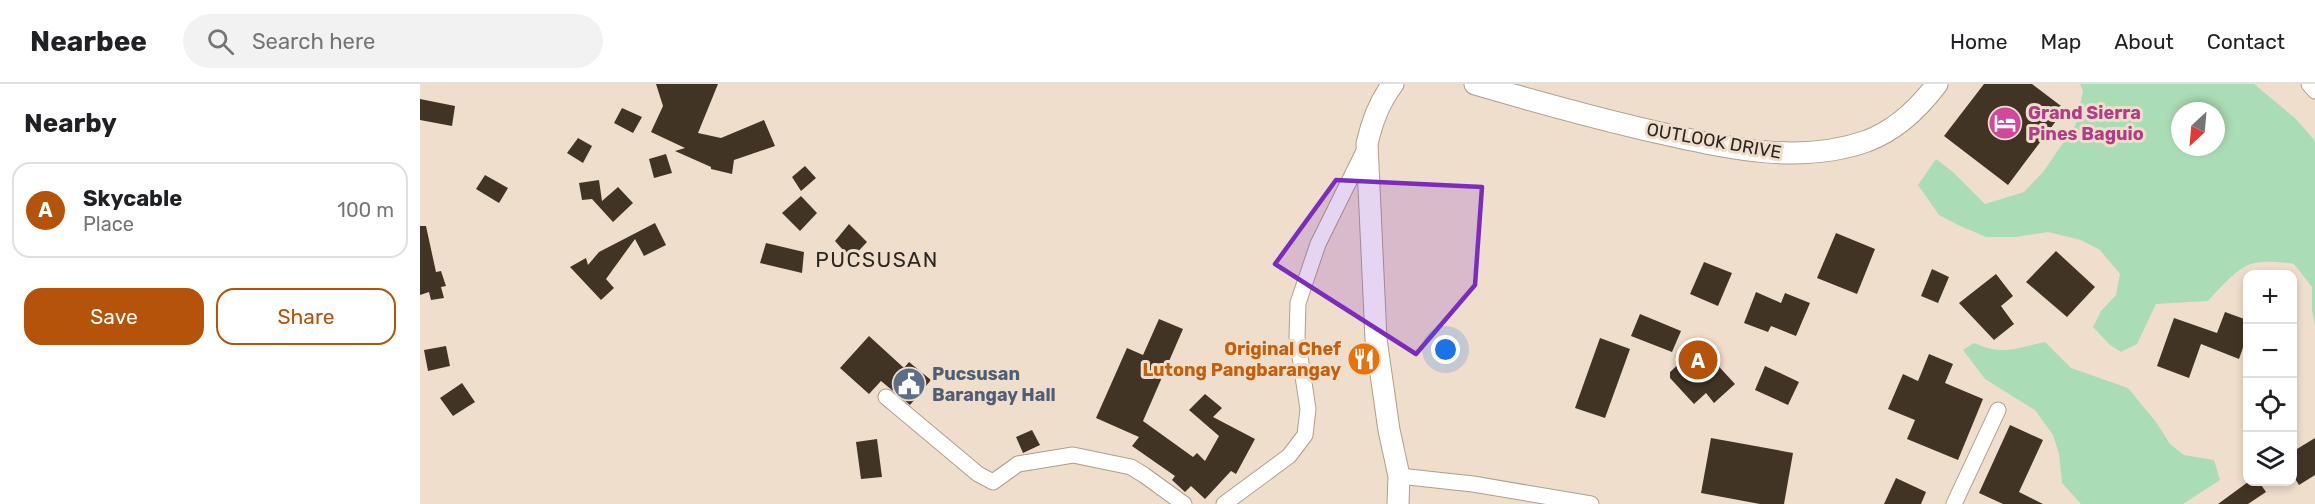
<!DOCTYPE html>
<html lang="en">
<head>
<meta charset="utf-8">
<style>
	body { margin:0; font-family:Rubik,sans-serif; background:#f2f2f2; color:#202124 }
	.controls { position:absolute; right:18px; bottom:18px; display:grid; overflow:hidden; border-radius:12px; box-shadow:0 3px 9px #0003 }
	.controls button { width:54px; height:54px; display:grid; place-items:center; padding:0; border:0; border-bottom:2px solid #e0e0e0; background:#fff; color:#202124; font:30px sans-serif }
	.compass { position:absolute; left:1751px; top:18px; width:54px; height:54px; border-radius:50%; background:#fff; box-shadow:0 3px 9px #0003; rotate:206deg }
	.you { position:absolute; left:1026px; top:266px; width:21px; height:21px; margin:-15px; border:4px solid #fff; border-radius:50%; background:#1a73e8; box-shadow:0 0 0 9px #1a73e833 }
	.badge { display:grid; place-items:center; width:39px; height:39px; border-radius:50%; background:#b45309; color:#fff; font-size:20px; font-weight:700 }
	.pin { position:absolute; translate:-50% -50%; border:3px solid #fff; box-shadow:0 2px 6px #0006 }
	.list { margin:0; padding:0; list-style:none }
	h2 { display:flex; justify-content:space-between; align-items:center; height:78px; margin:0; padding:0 24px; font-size:26px }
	h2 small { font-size:20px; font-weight:400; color:#757577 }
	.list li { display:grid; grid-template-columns:39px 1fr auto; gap:18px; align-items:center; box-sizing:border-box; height:96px; margin:0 12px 12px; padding:0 12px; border:2px solid #e0e0e0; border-radius:18px }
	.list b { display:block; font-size:22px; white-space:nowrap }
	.list p { margin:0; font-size:20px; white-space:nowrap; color:#757577 }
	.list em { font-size:20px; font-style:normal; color:#757577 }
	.actions { display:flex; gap:12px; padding:18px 24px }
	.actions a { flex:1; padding:14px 0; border:2px solid #b45309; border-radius:18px; text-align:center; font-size:21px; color:#b45309 }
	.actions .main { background:#b45309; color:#fff }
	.icon { flex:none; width:33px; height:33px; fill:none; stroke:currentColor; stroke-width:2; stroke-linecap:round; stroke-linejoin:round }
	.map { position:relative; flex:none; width:1895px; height:420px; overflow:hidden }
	header { display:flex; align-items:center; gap:36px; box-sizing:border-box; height:84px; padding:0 30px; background:#fff; border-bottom:2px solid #e0e0e0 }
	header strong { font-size:28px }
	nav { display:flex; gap:33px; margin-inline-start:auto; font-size:21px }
	.search { width:420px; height:54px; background:#f2f2f2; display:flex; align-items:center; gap:15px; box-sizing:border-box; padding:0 21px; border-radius:33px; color:#757577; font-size:22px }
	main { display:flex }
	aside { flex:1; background:#fff }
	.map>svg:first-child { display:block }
</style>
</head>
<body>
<header>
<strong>Nearbee</strong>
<div class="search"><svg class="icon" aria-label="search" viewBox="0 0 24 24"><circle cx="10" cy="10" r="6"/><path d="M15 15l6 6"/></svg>Search here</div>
<nav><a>Home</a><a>Map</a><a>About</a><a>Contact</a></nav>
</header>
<main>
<aside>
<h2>Nearby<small></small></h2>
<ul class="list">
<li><span class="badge">A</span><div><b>Skycable</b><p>Place</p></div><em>100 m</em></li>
</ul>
<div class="actions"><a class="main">Save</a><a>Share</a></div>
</aside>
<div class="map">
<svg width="1895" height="420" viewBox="0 0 1895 420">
	<rect width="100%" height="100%" fill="#f0decd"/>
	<g fill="#aaddb5" fill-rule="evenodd">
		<path d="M1660,0h174l42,35 19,22v186l-3,-17v-23l-18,-23c-12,-2 -31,-4 -43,0 -15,5 -33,26 -43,37l-52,3 -19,40 -16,8 -11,-7 -17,-18 8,-16 15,-16 4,-21 -20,-24 -19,-10 -33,-8 -32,5h-30l-28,-12 -19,-10 -21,-30 18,-26 17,13 32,32 39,-12 19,-20 33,-48 7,-33zM1760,27h36v36h-36z"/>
		<path d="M1625,258l26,26 57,20 28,34 14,22 14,11 30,5 6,20 -37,24h-102l-19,-21 -3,-29 -6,-19 -18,-25 -50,-31 -22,-29 11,-7c29,13 42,5 71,-1z"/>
	</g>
	<g fill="#423425">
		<polygon points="236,0 298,0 278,49 301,54 344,36 355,62 314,76 312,90 291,85 291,83 255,67 265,64 231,48 243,22"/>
		<polygon points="1564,0 1612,0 1645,25 1588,101 1524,52"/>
		<polygon points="0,15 35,22 32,42 0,36"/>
		<polygon points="202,24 222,33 213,49 194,39"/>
		<polygon points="158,54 172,62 163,79 147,69"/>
		<polygon points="246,70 252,89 234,94 229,75"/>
		<polygon points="385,82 396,94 381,107 372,93"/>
		<polygon points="65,91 88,104 79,119 56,105"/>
		<polygon points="179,96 182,117 198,103 213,119 193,138 172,115 162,116 159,99"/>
		<polygon points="381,112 397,129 380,147 362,129"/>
		<polygon points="235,139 246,161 224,172 215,155 186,195 194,204 181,216 150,183 166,174 168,181 179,168"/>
		<polygon points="429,140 447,158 431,175 415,157"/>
		<polygon points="0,142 6,142 16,188 21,187 26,202 21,203 24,214 11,216 9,208 0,211"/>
		<polygon points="1416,149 1455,165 1437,210 1397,194"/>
		<polygon points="346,159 384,168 382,189 340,179"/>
		<polygon points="1636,167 1675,203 1647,233 1606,198"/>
		<polygon points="1284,178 1312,189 1298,222 1270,210"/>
		<polygon points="1512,185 1529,193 1518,219 1501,212"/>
		<polygon points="1576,190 1593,212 1581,222 1594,240 1574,256 1539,219"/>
		<polygon points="1336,208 1361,219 1365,209 1390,219 1376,252 1351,242 1348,248 1324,239"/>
		<polygon points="1805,228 1827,236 1827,252 1819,275 1781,260 1769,294 1737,282 1754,234 1797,249"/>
		<polygon points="1220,230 1261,247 1252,268 1211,252"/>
		<polygon points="739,235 763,245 723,337 773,373 777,369 785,377 799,352 769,326 785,310 802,324 793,333 835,355 816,390 811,387 785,415 771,402 765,408 752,396 755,392 712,362 719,353 676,334 707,264 723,271"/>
		<polygon points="449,252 484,284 489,278 511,296 490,321 461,297 449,310 420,284"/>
		<polygon points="1180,254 1210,265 1185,334 1155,324"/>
		<polygon points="1279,261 1315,300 1294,319 1286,309 1274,320 1250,294 1250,288"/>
		<polygon points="26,262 30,282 8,287 4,266"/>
		<polygon points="1509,270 1533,280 1525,299 1563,315 1538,376 1487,355 1495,336 1468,325 1483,290 1498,297"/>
		<polygon points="1345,282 1379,298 1368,321 1335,306"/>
		<polygon points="42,299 55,318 33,332 20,314"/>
		<polygon points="1590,341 1623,356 1599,408 1623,420 1583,420 1559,409"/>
		<polygon points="612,346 620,361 603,369 596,353"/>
		<polygon points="1291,354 1373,369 1364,420 1340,420 1281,409"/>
		<polygon points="1895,354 1895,391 1879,401 1872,390 1872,368"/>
		<polygon points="457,355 462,393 441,395 436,358"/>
		<polygon points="1476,394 1506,408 1501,420 1464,420"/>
		<polygon points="1828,398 1839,398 1846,408 1828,420 1798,420"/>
	</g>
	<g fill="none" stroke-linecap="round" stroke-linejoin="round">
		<g stroke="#af9e8d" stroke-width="17">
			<g id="street">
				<polyline points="1889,0 1895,7"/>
				<polyline points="466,313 558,390 573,398 598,380 653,371 711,383 724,391 764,420"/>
				<polyline points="979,392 1053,400 1171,420"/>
				<polyline points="804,420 869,372 885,351 888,325 877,253 878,219 898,160 946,63"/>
				<polyline points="1534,420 1578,326"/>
			</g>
		</g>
		<g stroke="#af9e8d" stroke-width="23">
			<g id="secondary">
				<path d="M973,0c-14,18 -21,37 -26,60l9,195 13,91 10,46 -1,28"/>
				<path d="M1055,0c62,18 123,35 185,49 68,15 139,32 207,8 29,-11 52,-33 70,-57"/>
			</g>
		</g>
		<use href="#street" stroke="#fff" stroke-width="15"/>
		<use href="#secondary" stroke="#fff" stroke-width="21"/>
	</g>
	<path fill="#7b2cbf" fill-opacity="0.2" stroke="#7b2cbf" stroke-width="4.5" stroke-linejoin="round" d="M916,96l146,7 -7,98 -59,69 -141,-90z"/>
	<defs>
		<g id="hotel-disc" transform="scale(1.725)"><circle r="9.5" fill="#d1479c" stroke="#f0decd"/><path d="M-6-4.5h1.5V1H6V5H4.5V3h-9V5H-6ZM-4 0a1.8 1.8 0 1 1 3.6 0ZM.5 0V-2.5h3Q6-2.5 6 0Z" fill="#fff"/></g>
		<g id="restaurant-disc" transform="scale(1.725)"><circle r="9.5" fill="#e8710a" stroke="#f0decd"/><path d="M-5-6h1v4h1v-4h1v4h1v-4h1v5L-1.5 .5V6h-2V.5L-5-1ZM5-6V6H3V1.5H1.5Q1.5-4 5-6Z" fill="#fff"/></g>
		<g id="civic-disc" transform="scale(1.725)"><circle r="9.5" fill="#5c6f8a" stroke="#f0decd"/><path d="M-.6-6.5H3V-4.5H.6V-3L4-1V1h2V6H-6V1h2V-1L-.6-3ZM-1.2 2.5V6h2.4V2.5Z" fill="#fff"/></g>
	</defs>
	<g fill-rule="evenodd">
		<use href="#hotel-disc" x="1585" y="39"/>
		<use href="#restaurant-disc" x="944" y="275"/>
		<use href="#civic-disc" x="489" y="300"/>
	</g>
	<g text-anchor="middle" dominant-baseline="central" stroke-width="6" stroke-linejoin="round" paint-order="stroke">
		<g font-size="18" font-weight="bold" fill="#b23c85" stroke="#f0decd" text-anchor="start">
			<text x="1608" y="29">Grand Sierra<tspan x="1608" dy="21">Pines Baguio</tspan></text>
		</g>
		<g font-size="18" fill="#2d2620" stroke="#f0decd">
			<text transform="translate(1294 57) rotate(10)">OUTLOOK DRIVE</text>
		</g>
		<g font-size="18" font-weight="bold" fill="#c56008" stroke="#f0decd" text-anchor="end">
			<text x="921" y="265">Original Chef<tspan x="921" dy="21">Lutong Pangbarangay</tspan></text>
		</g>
		<g font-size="18" font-weight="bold" fill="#4e5e75" stroke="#f0decd" text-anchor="start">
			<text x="512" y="290">Pucsusan<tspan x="512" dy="21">Barangay Hall</tspan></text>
		</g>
		<g font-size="21" letter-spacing="1.5" fill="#2d2620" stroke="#f0decd">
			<text x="457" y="175">PUCSUSAN</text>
		</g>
	</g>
</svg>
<div class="controls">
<button>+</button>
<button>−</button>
<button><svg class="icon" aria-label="locate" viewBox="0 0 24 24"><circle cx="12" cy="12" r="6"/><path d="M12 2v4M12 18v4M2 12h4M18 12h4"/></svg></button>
<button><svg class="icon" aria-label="layers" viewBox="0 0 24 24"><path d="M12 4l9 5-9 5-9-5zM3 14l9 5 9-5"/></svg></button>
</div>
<svg class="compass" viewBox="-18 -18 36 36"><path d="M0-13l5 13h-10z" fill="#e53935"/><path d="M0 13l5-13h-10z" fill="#757577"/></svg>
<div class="you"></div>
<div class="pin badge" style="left:1278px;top:276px">A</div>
</div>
</main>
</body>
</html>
